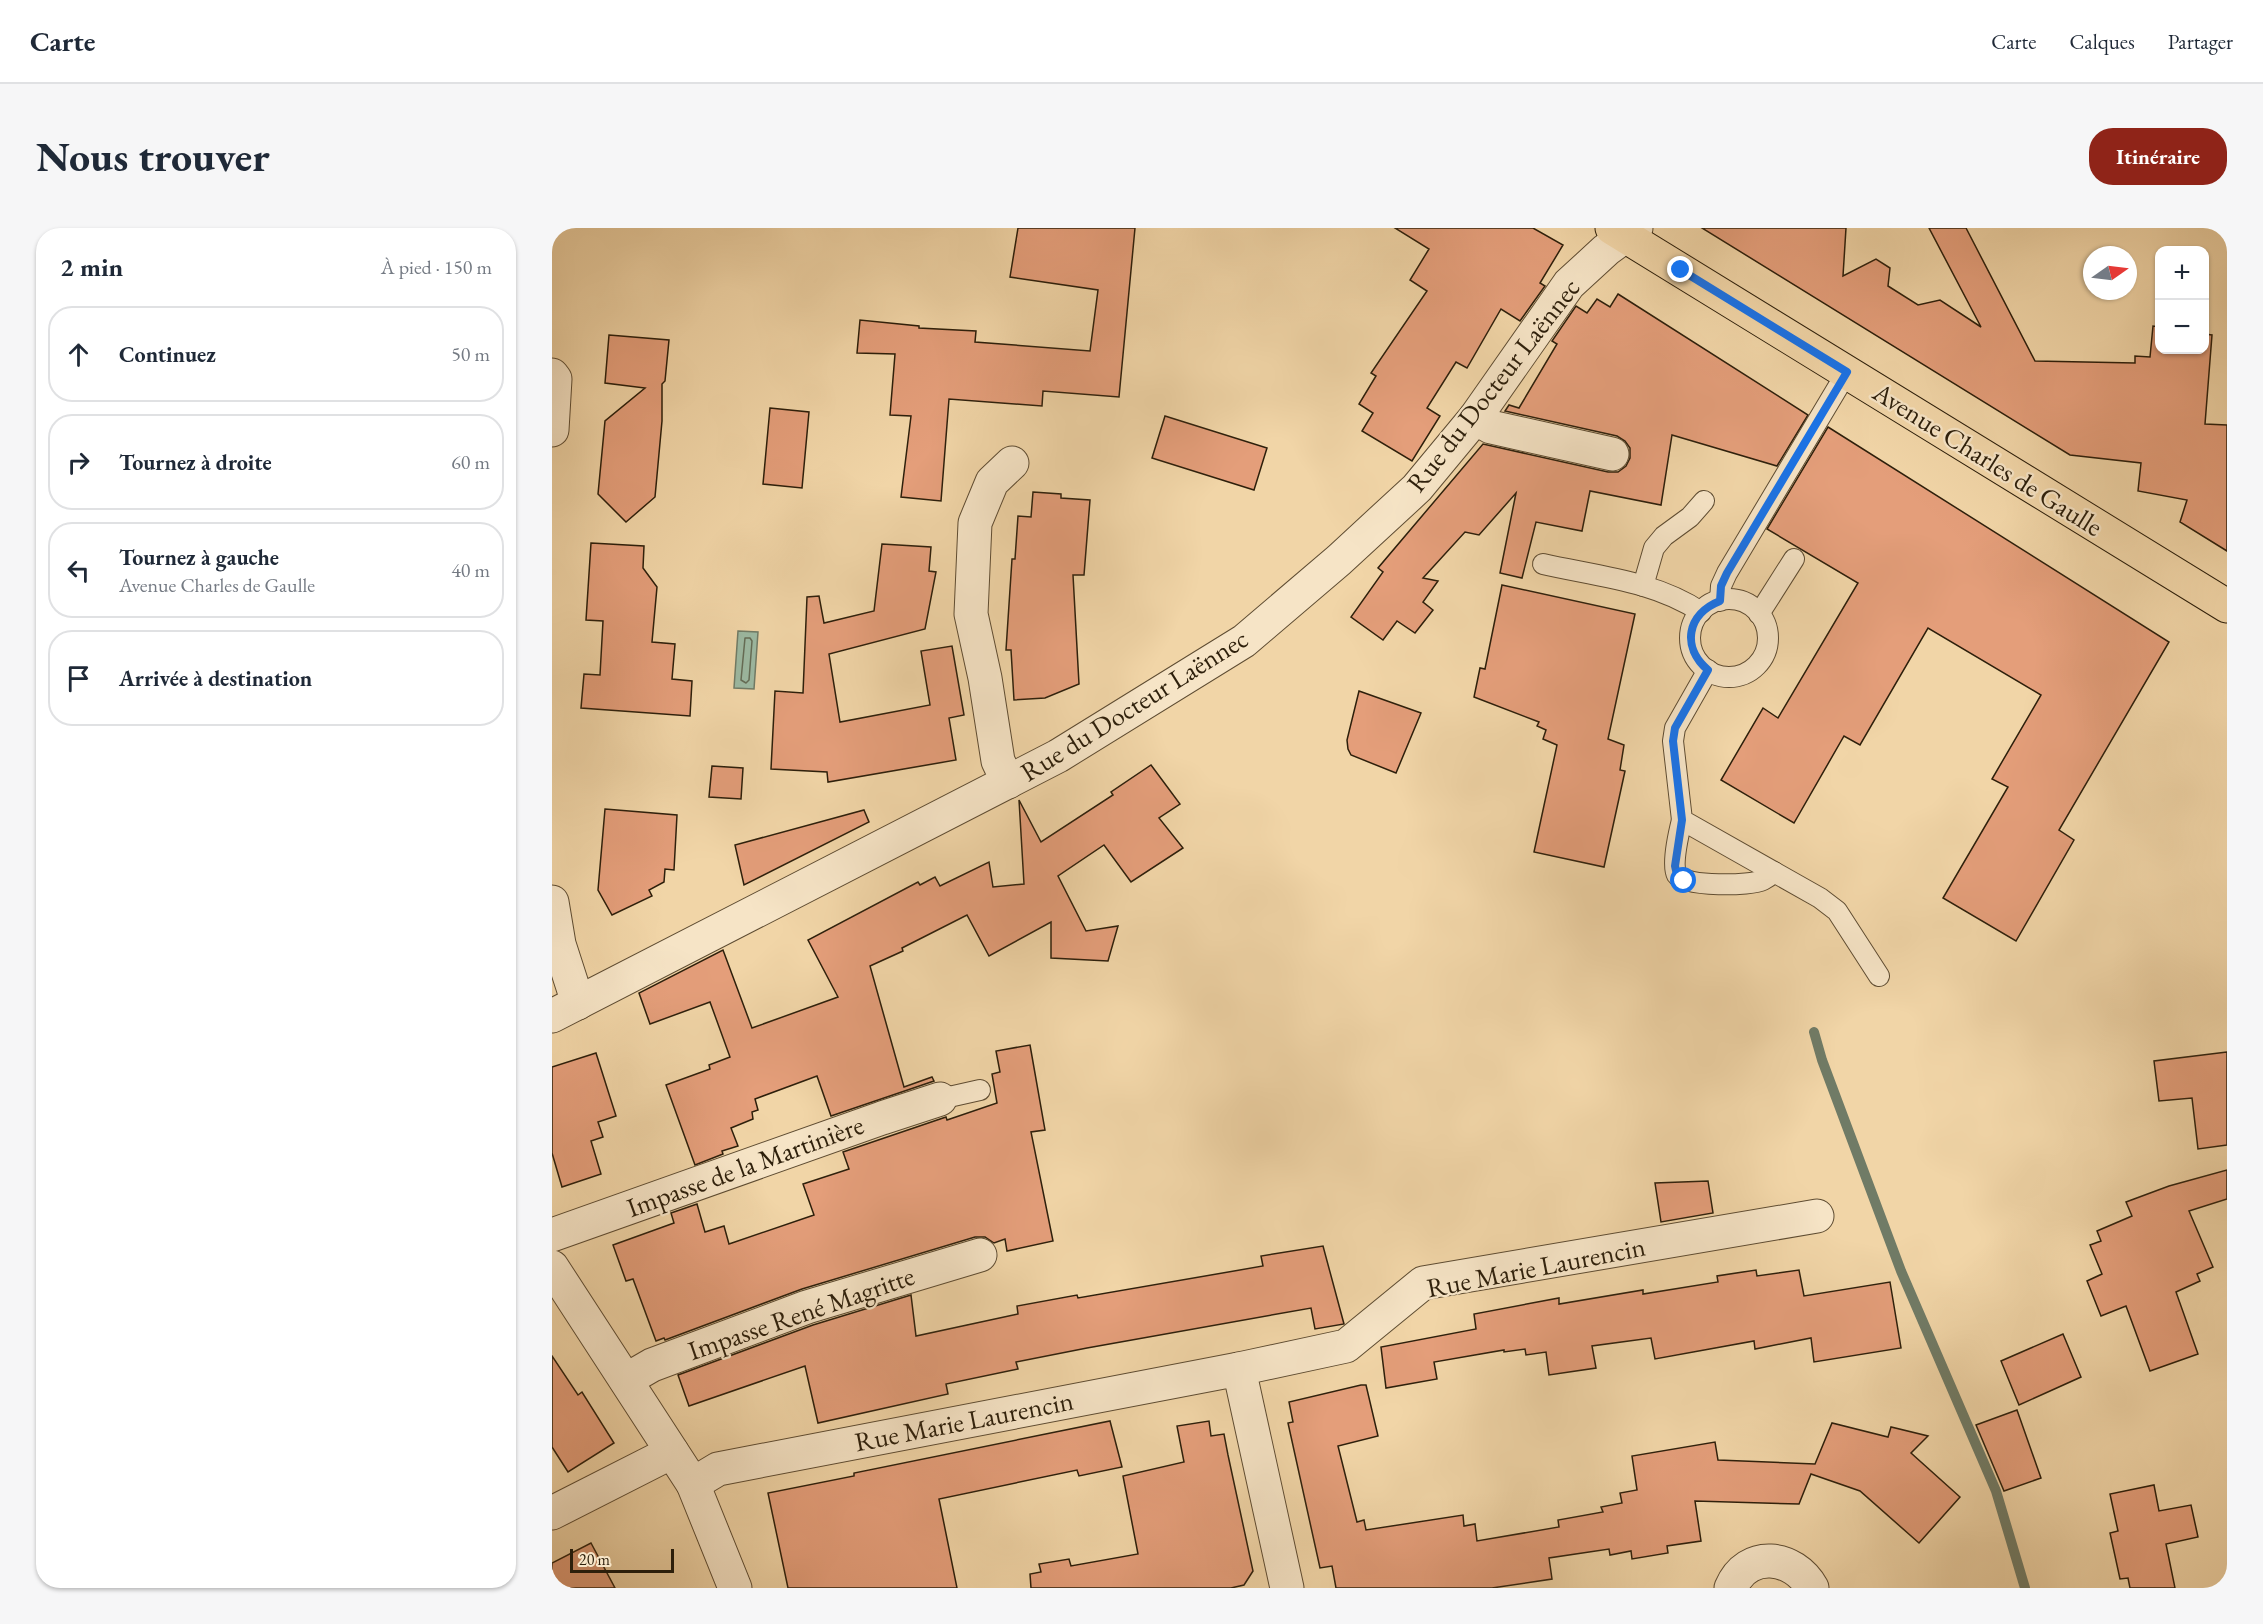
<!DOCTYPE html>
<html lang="fr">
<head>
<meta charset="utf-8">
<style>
	body { margin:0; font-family:"EB Garamond",serif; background:#f6f6f7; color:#1f2937 }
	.controls { position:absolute; right:18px; top:18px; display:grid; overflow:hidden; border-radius:12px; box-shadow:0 2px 4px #0004 }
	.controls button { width:54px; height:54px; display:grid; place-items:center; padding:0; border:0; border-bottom:2px solid #e0e1e3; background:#fff; color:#1f2937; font:30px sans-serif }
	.compass { position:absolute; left:1531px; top:18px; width:54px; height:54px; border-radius:50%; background:#fff; box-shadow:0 2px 4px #0004; rotate:76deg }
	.scale { position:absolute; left:18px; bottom:15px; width:104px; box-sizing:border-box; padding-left:6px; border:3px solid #2d1f0b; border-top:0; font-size:16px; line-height:21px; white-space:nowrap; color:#2d1f0b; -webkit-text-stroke:4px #f6e4c6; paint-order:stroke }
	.stop { position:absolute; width:18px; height:18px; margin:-14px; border:4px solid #1a73e8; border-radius:50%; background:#fff }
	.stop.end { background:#1a73e8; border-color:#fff; box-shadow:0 2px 6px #0008 }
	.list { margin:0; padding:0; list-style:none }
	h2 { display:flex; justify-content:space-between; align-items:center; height:78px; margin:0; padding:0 24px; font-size:26px }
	h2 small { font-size:20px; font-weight:400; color:#747a83 }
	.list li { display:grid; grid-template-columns:39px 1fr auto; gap:18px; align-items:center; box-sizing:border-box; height:96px; margin:0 12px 12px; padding:0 12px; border:2px solid #e0e1e3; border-radius:24px }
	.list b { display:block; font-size:22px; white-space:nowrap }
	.list p { margin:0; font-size:20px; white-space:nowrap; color:#747a83 }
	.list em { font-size:20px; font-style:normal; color:#747a83 }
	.icon { flex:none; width:33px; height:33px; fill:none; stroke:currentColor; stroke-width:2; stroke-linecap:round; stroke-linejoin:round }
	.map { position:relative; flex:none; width:1675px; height:1360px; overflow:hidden; border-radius:24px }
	header { display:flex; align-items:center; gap:36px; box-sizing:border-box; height:84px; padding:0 30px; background:#fff; border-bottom:2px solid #e0e1e3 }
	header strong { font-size:28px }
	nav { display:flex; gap:33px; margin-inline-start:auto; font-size:21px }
	.intro { display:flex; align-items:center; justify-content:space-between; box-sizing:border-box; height:144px; padding:0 36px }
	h1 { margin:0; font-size:42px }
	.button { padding:15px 27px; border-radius:24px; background:#8f2418; color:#fff; font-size:21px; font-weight:700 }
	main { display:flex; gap:36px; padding:0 36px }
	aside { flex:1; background:#fff; border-radius:24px; box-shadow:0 2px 4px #0004 }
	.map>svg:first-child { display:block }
</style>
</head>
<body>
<header>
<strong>Carte</strong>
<nav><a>Carte</a><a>Calques</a><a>Partager</a></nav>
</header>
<div class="intro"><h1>Nous trouver</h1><a class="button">Itinéraire</a></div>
<main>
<aside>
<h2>2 min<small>À pied · 150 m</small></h2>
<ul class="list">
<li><svg class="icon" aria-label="ahead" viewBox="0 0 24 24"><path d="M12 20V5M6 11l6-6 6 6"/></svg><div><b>Continuez</b></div><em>50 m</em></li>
<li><svg class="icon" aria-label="right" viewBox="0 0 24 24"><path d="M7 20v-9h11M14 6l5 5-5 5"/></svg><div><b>Tournez à droite</b></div><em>60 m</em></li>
<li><svg class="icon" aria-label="left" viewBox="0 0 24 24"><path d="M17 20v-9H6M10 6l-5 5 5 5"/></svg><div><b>Tournez à gauche</b><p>Avenue Charles de Gaulle</p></div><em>40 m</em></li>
<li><svg class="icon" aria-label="arrive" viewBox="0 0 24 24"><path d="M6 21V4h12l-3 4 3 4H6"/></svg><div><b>Arrivée à destination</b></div></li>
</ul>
</aside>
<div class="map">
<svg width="1675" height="1360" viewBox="0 0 1675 1360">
	<rect width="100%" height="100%" fill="#f1d5a7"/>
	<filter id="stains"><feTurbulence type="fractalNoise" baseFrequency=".00333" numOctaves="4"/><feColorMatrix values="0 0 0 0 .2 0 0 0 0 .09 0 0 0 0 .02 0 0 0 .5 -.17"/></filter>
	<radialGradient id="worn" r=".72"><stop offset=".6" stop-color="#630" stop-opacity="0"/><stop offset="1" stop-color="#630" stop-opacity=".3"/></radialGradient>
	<polygon fill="#9cb9a2" stroke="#707b66" stroke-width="1.5" points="186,403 206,404 202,461 182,460"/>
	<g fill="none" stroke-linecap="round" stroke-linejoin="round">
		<polygon stroke="#646c56" stroke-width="1.5" points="193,410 198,410 200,413 197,452 194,455 189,452"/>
		<polyline stroke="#707b66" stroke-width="10" points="1262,804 1270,832 1349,1043 1444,1263 1473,1360"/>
	</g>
	<g fill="#e49e7a" stroke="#2d1f0b" stroke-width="1.5">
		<polygon points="466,0 583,0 567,169 491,163 490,178 397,171 389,273 349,269 359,188 338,187 343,126 305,125 308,92 367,98 367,100 424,103 423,114 538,123 546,62 458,49"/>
		<polygon points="843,0 981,0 1011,17 988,55 993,58 968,93 949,81 915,140 904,134 875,180 888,188 860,233 810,203 821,185 807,176 824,148 819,145 875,63 858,52 877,21"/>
		<polygon points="1150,0 1294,0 1291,48 1324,31 1338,40 1336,58 1366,77 1388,72 1429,99 1377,0 1414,0 1483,133 1583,135 1583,128 1598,129 1601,98 1608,99 1608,122 1653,122 1653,106 1660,107 1653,196 1675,197 1675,323 1628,294 1635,272 1586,263 1589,235 1518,227"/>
		<polygon points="1066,66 1256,187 1225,238 1120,207 1109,277 1038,263 1030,303 984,294 970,350 948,345 964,265 927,307 913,304 871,350 886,353 871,374 881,382 863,405 845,393 831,412 799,389 831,344 826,340 931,216 1056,244 1066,244 1074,238 1078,230 1078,220 1073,213 1065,208 953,183 957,177 967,180 1005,116 1000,113 1024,78 1035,85 1045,71 1058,79"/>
		<polygon points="57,107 117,112 113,153 110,156 110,193 103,269 74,294 46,266 53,193 93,160 53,155"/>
		<polygon points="218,180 257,184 250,260 211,256"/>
		<polygon points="613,188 715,220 702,262 600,230"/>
		<polygon points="1276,199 1617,414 1507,602 1522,612 1464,713 1391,670 1456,559 1440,551 1489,467 1376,400 1308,517 1292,508 1242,595 1169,552 1211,480 1226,490 1306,355 1215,301"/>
		<polygon points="481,264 509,266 509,270 538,272 532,347 521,347 527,456 493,470 462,472 459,422 454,422 460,331 463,331 466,288 479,289"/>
		<polygon points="39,315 92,318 91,340 105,359 100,414 123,416 120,451 140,453 138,488 29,480 32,446 48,447 51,393 34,392"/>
		<polygon points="330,316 379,319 377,343 384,344 373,401 277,426 288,494 378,477 369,423 400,418 412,487 397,490 404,532 276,554 275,544 219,541 223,463 251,465 255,369 267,368 272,395 322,383"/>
		<polygon points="950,357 1083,386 1056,511 1072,517 1068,542 1073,543 1052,639 982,624 1005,517 991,511 994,502 985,498 987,494 922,469 928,440 933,441"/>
		<polygon points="807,463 869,485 844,545 799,527 796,521 795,512"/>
		<polygon points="599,537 628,576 607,590 631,620 579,654 552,617 506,648 534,703 566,698 556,733 499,730 499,694 437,728 415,687 350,720 351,723 318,738 352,859 380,849 382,853 279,888 265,848 203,871 206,882 200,884 201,891 179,900 186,918 170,923 171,926 143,937 114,857 158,841 157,837 178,829 158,774 98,796 87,765 171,722 200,800 286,769 256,712 366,654 368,657 383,649 388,658 437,634 441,659 472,656 467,572 489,614 561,567 559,564"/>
		<polygon points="160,538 191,540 189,571 157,569"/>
		<polygon points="53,581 125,587 122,642 113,641 112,654 97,662 100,668 60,687 46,662"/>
		<polygon points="312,582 317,594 192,657 183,617"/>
		<polygon points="478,817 493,902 479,904 501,1013 455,1023 453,1011 442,1015 433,1009 423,1009 250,1061 113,1112 112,1110 104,1113 81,1051 74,1053 61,1017 122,995 119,985 145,976 153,1004 172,998 177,1016 262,987 251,956 297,941 291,924 394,889 395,892 445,875 440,846 448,844 444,823"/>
		<polygon points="1675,824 1675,917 1646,921 1640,870 1607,873 1602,833"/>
		<polygon points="44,825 64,888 46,894 51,909 39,913 49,946 10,959 0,925 0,839"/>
		<polygon points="1675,942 1675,971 1637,983 1661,1039 1645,1046 1648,1053 1624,1064 1646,1126 1598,1143 1574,1078 1549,1088 1535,1053 1550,1046 1538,1017 1549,1013 1545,1003 1580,988 1574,974 1617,958"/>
		<polygon points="1156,953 1161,985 1109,994 1103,955"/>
		<polygon points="771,1018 792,1096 763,1101 759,1080 535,1120 464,1134 466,1141 394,1156 396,1166 266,1195 253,1138 137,1178 126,1147 261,1097 359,1067 364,1108 466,1086 465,1078 525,1067 526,1070 711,1038 709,1028"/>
		<polygon points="1204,1042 1205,1048 1247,1042 1252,1068 1338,1054 1349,1120 1262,1134 1259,1110 1203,1121 1202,1113 1103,1131 1099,1110 1040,1118 1044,1140 997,1147 994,1124 974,1127 973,1121 952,1124 952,1122 882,1134 885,1151 834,1160 829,1119 924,1101 922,1086 1007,1070 1007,1076 1091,1062 1091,1066 1166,1054 1165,1048"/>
		<polygon points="1511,1106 1529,1149 1467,1177 1449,1133"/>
		<polygon points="0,1128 26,1167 30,1164 62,1215 16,1244 0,1219"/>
		<polygon points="809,1157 814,1157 826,1208 786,1218 805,1294 812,1292 814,1302 911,1287 912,1298 923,1296 925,1313 1007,1299 1006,1292 1051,1284 1049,1279 1070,1275 1068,1265 1085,1262 1080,1228 1163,1214 1166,1232 1263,1236 1280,1195 1336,1209 1339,1199 1376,1208 1359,1225 1408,1269 1367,1315 1308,1263 1259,1246 1247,1276 1143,1273 1149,1313 1115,1318 1116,1325 1080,1331 1079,1323 1058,1327 1057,1321 997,1330 1000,1351 940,1360 784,1360 780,1338 768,1340 736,1195 741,1194 737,1174"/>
		<polygon points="1465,1182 1489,1250 1452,1263 1424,1197"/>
		<polygon points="558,1193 570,1239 527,1248 525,1242 387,1271 405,1360 236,1360 216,1265 302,1248 302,1245"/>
		<polygon points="657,1193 659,1208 672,1206 676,1227 701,1343 692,1357 679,1360 479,1360 478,1346 489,1344 487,1336 517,1331 519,1338 586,1326 571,1248 632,1234 625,1198"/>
		<polygon points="1602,1257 1607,1283 1639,1277 1646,1309 1614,1316 1623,1360 1578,1360 1576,1350 1568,1351 1558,1305 1566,1303 1558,1266"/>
		<polygon points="39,1315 63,1360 0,1360 0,1335"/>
	</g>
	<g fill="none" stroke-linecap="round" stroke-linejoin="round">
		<g stroke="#5e4c32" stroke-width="22">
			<g id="service">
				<path d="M991,336c53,12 112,17 158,48"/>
				<polyline points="1091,358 1102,320 1112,308 1138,289 1152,273"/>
				<circle cx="1177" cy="410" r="39"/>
				<polyline points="1168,373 1169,358 1175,345 1295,144"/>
				<polyline points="1207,386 1242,331"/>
				<polyline points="1156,442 1123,500 1121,513 1130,592 1268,670 1285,683 1327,748"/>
				<path d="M1130,592c-3,12 -11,45 -5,55 8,12 74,11 86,5 4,-2 8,-5 11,-8"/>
				<polyline points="388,871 428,862"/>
			</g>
		</g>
		<g stroke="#5e4c32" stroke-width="35">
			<g id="minor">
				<polyline points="0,147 3,151 0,202"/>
				<polyline points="923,190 939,199 1060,226"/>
				<polyline points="456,554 446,533 433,450 419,386 423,295 440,254 460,235"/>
				<polyline points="0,674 7,716 26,775"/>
				<polyline points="0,1007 330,890 388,871"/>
				<polyline points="0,1039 141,1256 183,1360"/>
				<polyline points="687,1141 794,1118 871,1055 1265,988"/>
				<polyline points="74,1152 100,1137 255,1079 428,1027"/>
				<polyline points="141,1256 166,1241 687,1141 735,1360"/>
				<polyline points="0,1285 120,1224"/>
				<path d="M1179,1360c16,-39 63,-33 81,0"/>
			</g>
		</g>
		<g stroke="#5e4c32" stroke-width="35">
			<polyline id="tertiary" points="0,788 506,528 692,413 787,332 865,260 923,190 1017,56 1054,22 1084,0"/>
		</g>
		<g stroke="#2d1f0b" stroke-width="35">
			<polyline id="primary" points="1060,0 1675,378"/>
		</g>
		<use href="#service" stroke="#f6e4c6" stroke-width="20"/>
		<use href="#minor" stroke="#f6e4c6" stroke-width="33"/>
		<use href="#tertiary" stroke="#f6e4c6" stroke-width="33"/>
		<use href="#primary" stroke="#f1d5a7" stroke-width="33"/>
	</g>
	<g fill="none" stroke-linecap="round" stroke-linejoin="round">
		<path stroke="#1a73e8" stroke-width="8" d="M1129,42l166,102 -120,201 -6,13 -1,15c-33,13 -39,46 -12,69l-33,58 -2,13 9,79 -7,46 2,9 7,6"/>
	</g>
	<g text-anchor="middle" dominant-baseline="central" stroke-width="4.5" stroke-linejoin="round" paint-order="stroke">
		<g font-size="27" fill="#2d1f0b" stroke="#f6e4c6">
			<text transform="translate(941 157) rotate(-52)">Rue du Docteur Laënnec</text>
			<text transform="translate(1436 231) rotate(32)">Avenue Charles de Gaulle</text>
			<text transform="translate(582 477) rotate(-32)">Rue du Docteur Laënnec</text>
			<text transform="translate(193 938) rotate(-20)">Impasse de la Martinière</text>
			<text transform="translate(984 1039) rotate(-11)">Rue Marie Laurencin</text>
			<text transform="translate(249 1085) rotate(-19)">Impasse René Magritte</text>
			<text transform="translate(412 1193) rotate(-11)">Rue Marie Laurencin</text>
		</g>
	</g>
	<rect width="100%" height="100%" filter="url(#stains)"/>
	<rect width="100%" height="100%" fill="url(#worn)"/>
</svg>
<div class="controls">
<button>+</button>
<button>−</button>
</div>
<svg class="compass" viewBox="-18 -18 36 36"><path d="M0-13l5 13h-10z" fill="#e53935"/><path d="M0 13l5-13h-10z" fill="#747a83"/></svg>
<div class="scale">20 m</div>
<div class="stop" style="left:1132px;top:653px"></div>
<div class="stop end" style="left:1129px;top:42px"></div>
</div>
</main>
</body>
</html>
